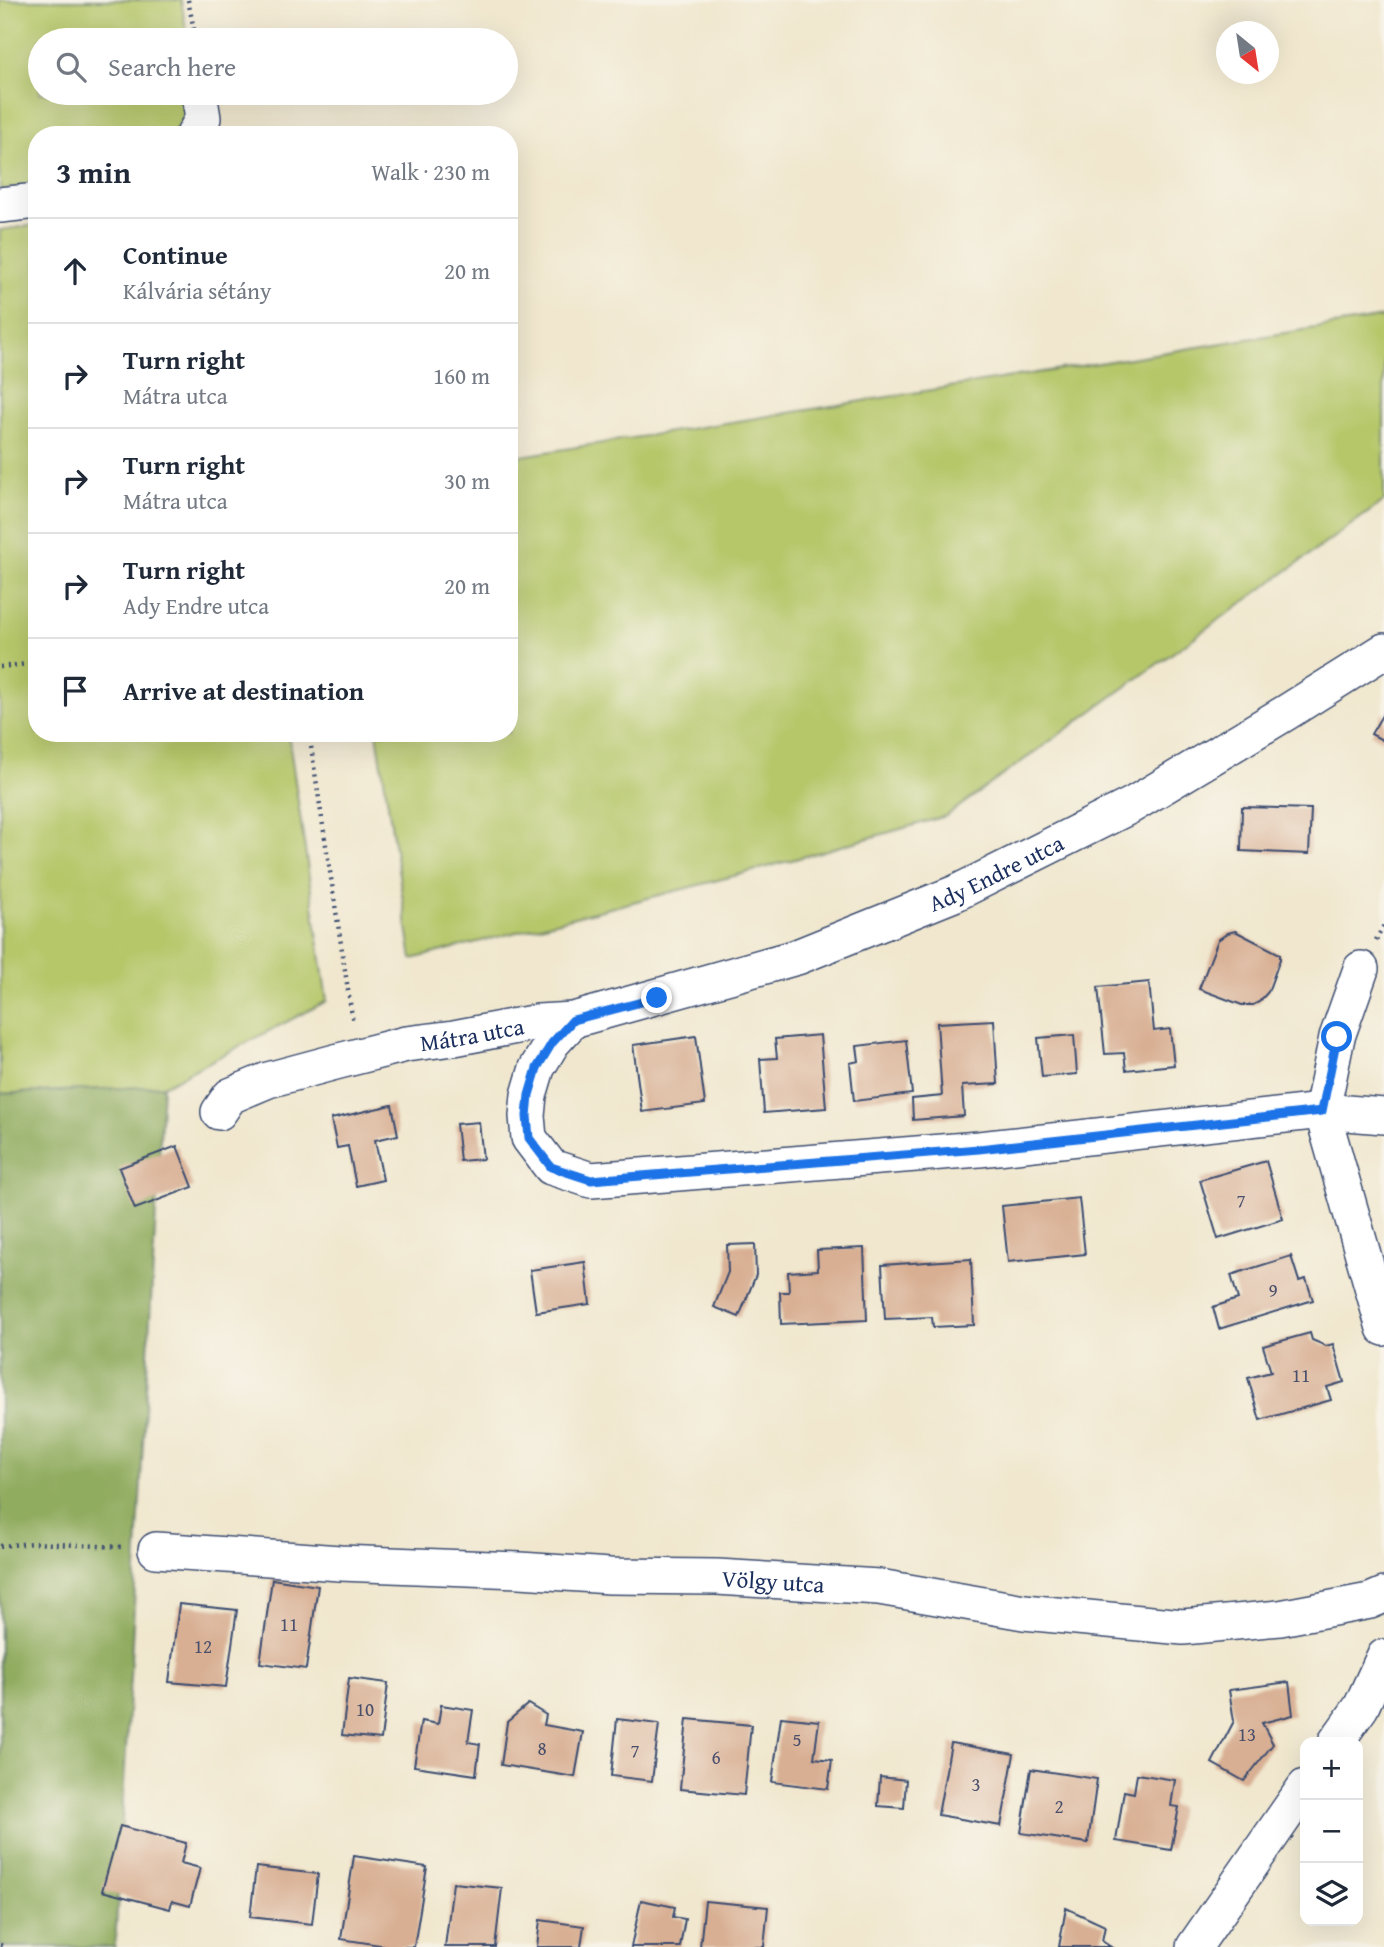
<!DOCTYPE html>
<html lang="en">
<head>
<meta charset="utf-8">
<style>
	body { margin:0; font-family:"Gentium Book Plus",serif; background:#f2f2f3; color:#1f2937 }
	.controls { position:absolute; right:21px; bottom:21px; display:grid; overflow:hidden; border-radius:14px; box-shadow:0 7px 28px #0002 }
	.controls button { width:63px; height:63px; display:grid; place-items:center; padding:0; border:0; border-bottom:2px solid #e0e1e3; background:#fff; color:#1f2937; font:35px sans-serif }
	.compass { position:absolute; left:1216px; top:21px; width:63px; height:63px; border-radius:50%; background:#fff; box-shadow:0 7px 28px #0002; rotate:150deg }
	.stop { position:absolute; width:21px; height:21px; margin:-16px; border:5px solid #1a73e8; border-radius:50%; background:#fff }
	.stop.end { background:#1a73e8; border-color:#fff; box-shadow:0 2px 7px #0008 }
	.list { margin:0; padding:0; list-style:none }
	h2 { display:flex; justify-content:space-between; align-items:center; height:91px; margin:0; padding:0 28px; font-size:30px }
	h2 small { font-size:23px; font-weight:400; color:#747a83 }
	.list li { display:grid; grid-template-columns:46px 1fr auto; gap:21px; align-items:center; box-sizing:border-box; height:105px; padding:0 28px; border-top:2px solid #e0e1e3 }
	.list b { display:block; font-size:26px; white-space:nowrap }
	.list p { margin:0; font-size:23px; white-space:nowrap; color:#747a83 }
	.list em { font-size:23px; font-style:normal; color:#747a83 }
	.icon { flex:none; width:38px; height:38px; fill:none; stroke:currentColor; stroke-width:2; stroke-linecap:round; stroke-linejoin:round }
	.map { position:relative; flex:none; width:1384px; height:1947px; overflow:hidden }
	.search { position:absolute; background:#fff; box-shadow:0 7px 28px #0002; left:28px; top:28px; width:490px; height:77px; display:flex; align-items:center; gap:18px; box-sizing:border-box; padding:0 24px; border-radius:38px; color:#747a83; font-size:26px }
	.panel { position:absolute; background:#fff; box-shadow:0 7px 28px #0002; left:28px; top:126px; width:490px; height:616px; border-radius:28px }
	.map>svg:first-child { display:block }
</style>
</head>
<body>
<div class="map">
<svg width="1384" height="1947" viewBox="0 0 1384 1947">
	<rect width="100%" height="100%" fill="#f7f3e8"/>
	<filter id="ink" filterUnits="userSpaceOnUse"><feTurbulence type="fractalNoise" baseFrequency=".0143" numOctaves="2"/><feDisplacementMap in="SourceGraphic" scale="14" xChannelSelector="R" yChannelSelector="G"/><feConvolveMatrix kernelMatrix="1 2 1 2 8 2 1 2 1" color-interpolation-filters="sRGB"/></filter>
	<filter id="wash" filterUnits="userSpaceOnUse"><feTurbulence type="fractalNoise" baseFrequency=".00686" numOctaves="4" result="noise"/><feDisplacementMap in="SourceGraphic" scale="28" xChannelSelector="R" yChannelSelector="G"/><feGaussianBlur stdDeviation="1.57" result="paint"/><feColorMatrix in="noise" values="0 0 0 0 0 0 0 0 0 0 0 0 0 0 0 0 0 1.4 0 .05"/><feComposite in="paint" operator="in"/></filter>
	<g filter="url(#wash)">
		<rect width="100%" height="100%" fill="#f0e7ce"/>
		<g fill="#b6c76a" stroke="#687b64" stroke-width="2">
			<polygon points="0,0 181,0 188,40 40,40 40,93 187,93 185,115 173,135 37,135 37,185 0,190"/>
			<polygon points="37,225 37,733 288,733 327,1001 163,1086 0,1094 0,230"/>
			<polygon points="1384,317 1384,501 946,816 753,871 412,959 377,733 509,733 509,458"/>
		</g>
		<polygon fill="#90ac5e" stroke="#566e5e" stroke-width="2" points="163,1086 115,1947 0,1947 0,1094"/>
		<g id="blocks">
			<g fill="#d8af93">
				<polygon points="1384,712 1384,741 1371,734"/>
				<polygon points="1242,807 1311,809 1309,854 1241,851"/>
				<polygon points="1235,931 1280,954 1280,959 1268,992 1259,1002 1253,1005 1242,1005 1199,989 1218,940 1228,933"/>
				<polygon points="1149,982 1154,1031 1170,1029 1174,1065 1126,1070 1124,1053 1105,1054 1098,987"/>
				<polygon points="994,1020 998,1084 962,1086 964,1116 913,1120 912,1099 942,1096 937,1023"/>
				<polygon points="820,1035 826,1108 764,1113 760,1059 777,1058 775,1039"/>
				<polygon points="1074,1035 1077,1074 1042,1077 1038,1038"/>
				<polygon points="696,1036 705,1104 642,1112 633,1045"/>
				<polygon points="906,1040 912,1094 854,1101 850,1063 859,1061 857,1046"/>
				<polygon points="392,1105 398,1135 375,1140 383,1180 356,1186 348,1146 337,1148 331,1119"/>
				<polygon points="479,1122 483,1159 460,1161 456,1124"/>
				<polygon points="177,1146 193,1187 135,1209 119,1168"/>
				<polygon points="1266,1161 1283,1219 1218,1239 1200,1180"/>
				<polygon points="1079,1198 1085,1254 1008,1262 1002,1206"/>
				<polygon points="755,1244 756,1275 739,1317 714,1307 728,1272 727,1245"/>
				<polygon points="864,1248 867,1320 781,1324 780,1292 789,1292 788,1272 818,1270 817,1250"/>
				<polygon points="1291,1256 1299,1281 1306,1279 1313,1300 1219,1329 1213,1307 1238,1299 1231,1275"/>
				<polygon points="971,1259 974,1325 933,1327 932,1317 885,1319 882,1265"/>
				<polygon points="585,1262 590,1304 536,1312 530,1270"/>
				<polygon points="1310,1333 1312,1340 1326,1346 1333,1344 1344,1382 1327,1387 1331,1400 1260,1420 1248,1378 1271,1372 1263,1346"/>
				<polygon points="272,1579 318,1586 306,1669 260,1663"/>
				<polygon points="179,1604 237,1610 226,1687 169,1682"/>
				<polygon points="349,1678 388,1683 381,1739 342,1735"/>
				<polygon points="1289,1682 1293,1715 1262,1723 1273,1744 1244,1781 1212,1763 1234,1721 1229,1690"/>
				<polygon points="528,1704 546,1715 544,1725 583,1732 575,1777 501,1765 507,1722"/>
				<polygon points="441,1705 473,1710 468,1742 480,1744 476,1775 414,1766 421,1721 438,1724"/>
				<polygon points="781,1717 819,1721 814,1758 832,1760 828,1789 772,1782"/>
				<polygon points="617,1719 659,1724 652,1781 611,1776"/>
				<polygon points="687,1719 751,1725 744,1795 680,1789"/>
				<polygon points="951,1743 1014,1754 1001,1826 938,1815"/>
				<polygon points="1031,1769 1097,1779 1088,1843 1021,1833"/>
				<polygon points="1137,1774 1175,1780 1171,1806 1179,1807 1171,1850 1116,1841 1124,1791 1134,1793"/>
				<polygon points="880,1777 906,1780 904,1808 878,1806"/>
				<polygon points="120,1826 186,1843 181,1863 200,1868 190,1906 172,1901 170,1909 102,1891"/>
				<polygon points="354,1856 427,1867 414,1947 393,1947 341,1939"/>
				<polygon points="256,1867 318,1874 312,1924 250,1917"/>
				<polygon points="453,1883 502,1888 495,1947 445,1947"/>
				<polygon points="641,1900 675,1907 673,1917 685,1919 680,1947 631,1947"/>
				<polygon points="705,1901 768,1907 764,1947 700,1947"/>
				<polygon points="1066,1908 1105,1926 1102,1941 1111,1947 1059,1947"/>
				<polygon points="540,1920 584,1926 581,1947 537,1947"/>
			</g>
		</g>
	</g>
	<g filter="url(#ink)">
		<use href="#blocks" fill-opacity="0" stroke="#3b4b6f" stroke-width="2"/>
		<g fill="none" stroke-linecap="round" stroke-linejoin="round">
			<g stroke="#3b4b6f" stroke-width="38">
				<g id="street">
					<polyline points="194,135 203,118 199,93"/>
					<polyline points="0,205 37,201"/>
					<polyline points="1361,969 1337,1037 1322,1111 1384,1328"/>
					<polyline points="573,1020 552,1043 537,1068 529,1095 527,1116 529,1138 551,1167 591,1180 979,1149 1322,1111 1384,1116"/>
					<path id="s1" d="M219,1112l11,-16 38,-16 71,-19 67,-17 48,-6 84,-16 35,-2 224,-63 159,-64 176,-88 155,-93 97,-61"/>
					<path id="s2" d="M156,1550l184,13 180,7 90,6 107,1 162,10 145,25 159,15 97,-9 90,-17 14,-6"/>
					<polyline points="1336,1742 1361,1707 1384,1657"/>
					<polyline points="1194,1947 1305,1787"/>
				</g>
			</g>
			<g stroke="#3b4b6f" stroke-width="4.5" stroke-dasharray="2 5" stroke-linecap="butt">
				<polyline points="188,0 196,40"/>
				<polyline points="0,667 37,663"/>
				<polyline points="309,733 353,1023"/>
				<polyline points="1376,940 1384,925"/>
				<polyline points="0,1546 33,1543 123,1547"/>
				<polyline points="0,1945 6,1947"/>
			</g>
			<use href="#street" stroke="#fff" stroke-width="35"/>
		</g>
	</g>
	<g fill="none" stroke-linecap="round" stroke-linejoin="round" filter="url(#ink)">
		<polyline stroke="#1a73e8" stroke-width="9" points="657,998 573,1020 552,1043 537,1068 529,1095 527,1116 529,1138 551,1167 591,1180 979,1149 1322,1111 1337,1037"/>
	</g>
	<g text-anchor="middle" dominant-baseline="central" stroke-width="7" stroke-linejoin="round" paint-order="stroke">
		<g font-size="19" fill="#4a4f6b">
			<text x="1241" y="1200">7</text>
			<text x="1273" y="1290">9</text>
			<text x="1301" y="1375">11</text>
			<text x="289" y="1624">11</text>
			<text x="203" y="1646">12</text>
			<text x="365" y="1709">10</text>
			<text x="1247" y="1734">13</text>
			<text x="797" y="1739">5</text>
			<text x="542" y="1748">8</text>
			<text x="635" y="1750">7</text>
			<text x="716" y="1757">6</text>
			<text x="976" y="1784">3</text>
			<text x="1059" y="1806">2</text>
		</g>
		<g font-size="23" fill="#1b2f5e" stroke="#f7f3e8">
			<text stroke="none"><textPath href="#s1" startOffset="821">Ady Endre utca</textPath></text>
			<text stroke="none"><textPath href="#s1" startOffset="270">Mátra utca</textPath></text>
			<text stroke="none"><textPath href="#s2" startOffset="618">Völgy utca</textPath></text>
		</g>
	</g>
</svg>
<div class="controls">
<button>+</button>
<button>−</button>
<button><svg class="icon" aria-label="layers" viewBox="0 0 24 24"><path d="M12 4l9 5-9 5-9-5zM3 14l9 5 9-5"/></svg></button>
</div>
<svg class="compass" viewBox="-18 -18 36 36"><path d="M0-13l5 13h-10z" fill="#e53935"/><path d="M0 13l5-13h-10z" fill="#747a83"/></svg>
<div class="stop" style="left:1337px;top:1037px"></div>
<div class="stop end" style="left:657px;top:998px"></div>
<div class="search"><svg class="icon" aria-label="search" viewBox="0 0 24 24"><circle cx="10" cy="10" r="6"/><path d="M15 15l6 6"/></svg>Search here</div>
<section class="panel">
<h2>3 min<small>Walk · 230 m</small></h2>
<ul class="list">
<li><svg class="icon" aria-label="ahead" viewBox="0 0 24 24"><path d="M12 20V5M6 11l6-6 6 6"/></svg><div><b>Continue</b><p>Kálvária sétány</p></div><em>20 m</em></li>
<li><svg class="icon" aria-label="right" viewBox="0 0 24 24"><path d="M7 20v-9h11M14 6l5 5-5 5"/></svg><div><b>Turn right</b><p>Mátra utca</p></div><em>160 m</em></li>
<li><svg class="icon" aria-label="right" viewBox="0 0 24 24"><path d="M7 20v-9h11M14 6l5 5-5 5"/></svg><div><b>Turn right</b><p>Mátra utca</p></div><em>30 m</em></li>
<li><svg class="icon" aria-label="right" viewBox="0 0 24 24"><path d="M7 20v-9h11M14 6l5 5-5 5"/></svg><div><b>Turn right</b><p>Ady Endre utca</p></div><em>20 m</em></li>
<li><svg class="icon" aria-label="arrive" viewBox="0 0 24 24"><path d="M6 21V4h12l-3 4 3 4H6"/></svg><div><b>Arrive at destination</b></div></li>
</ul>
</section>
</div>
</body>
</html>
